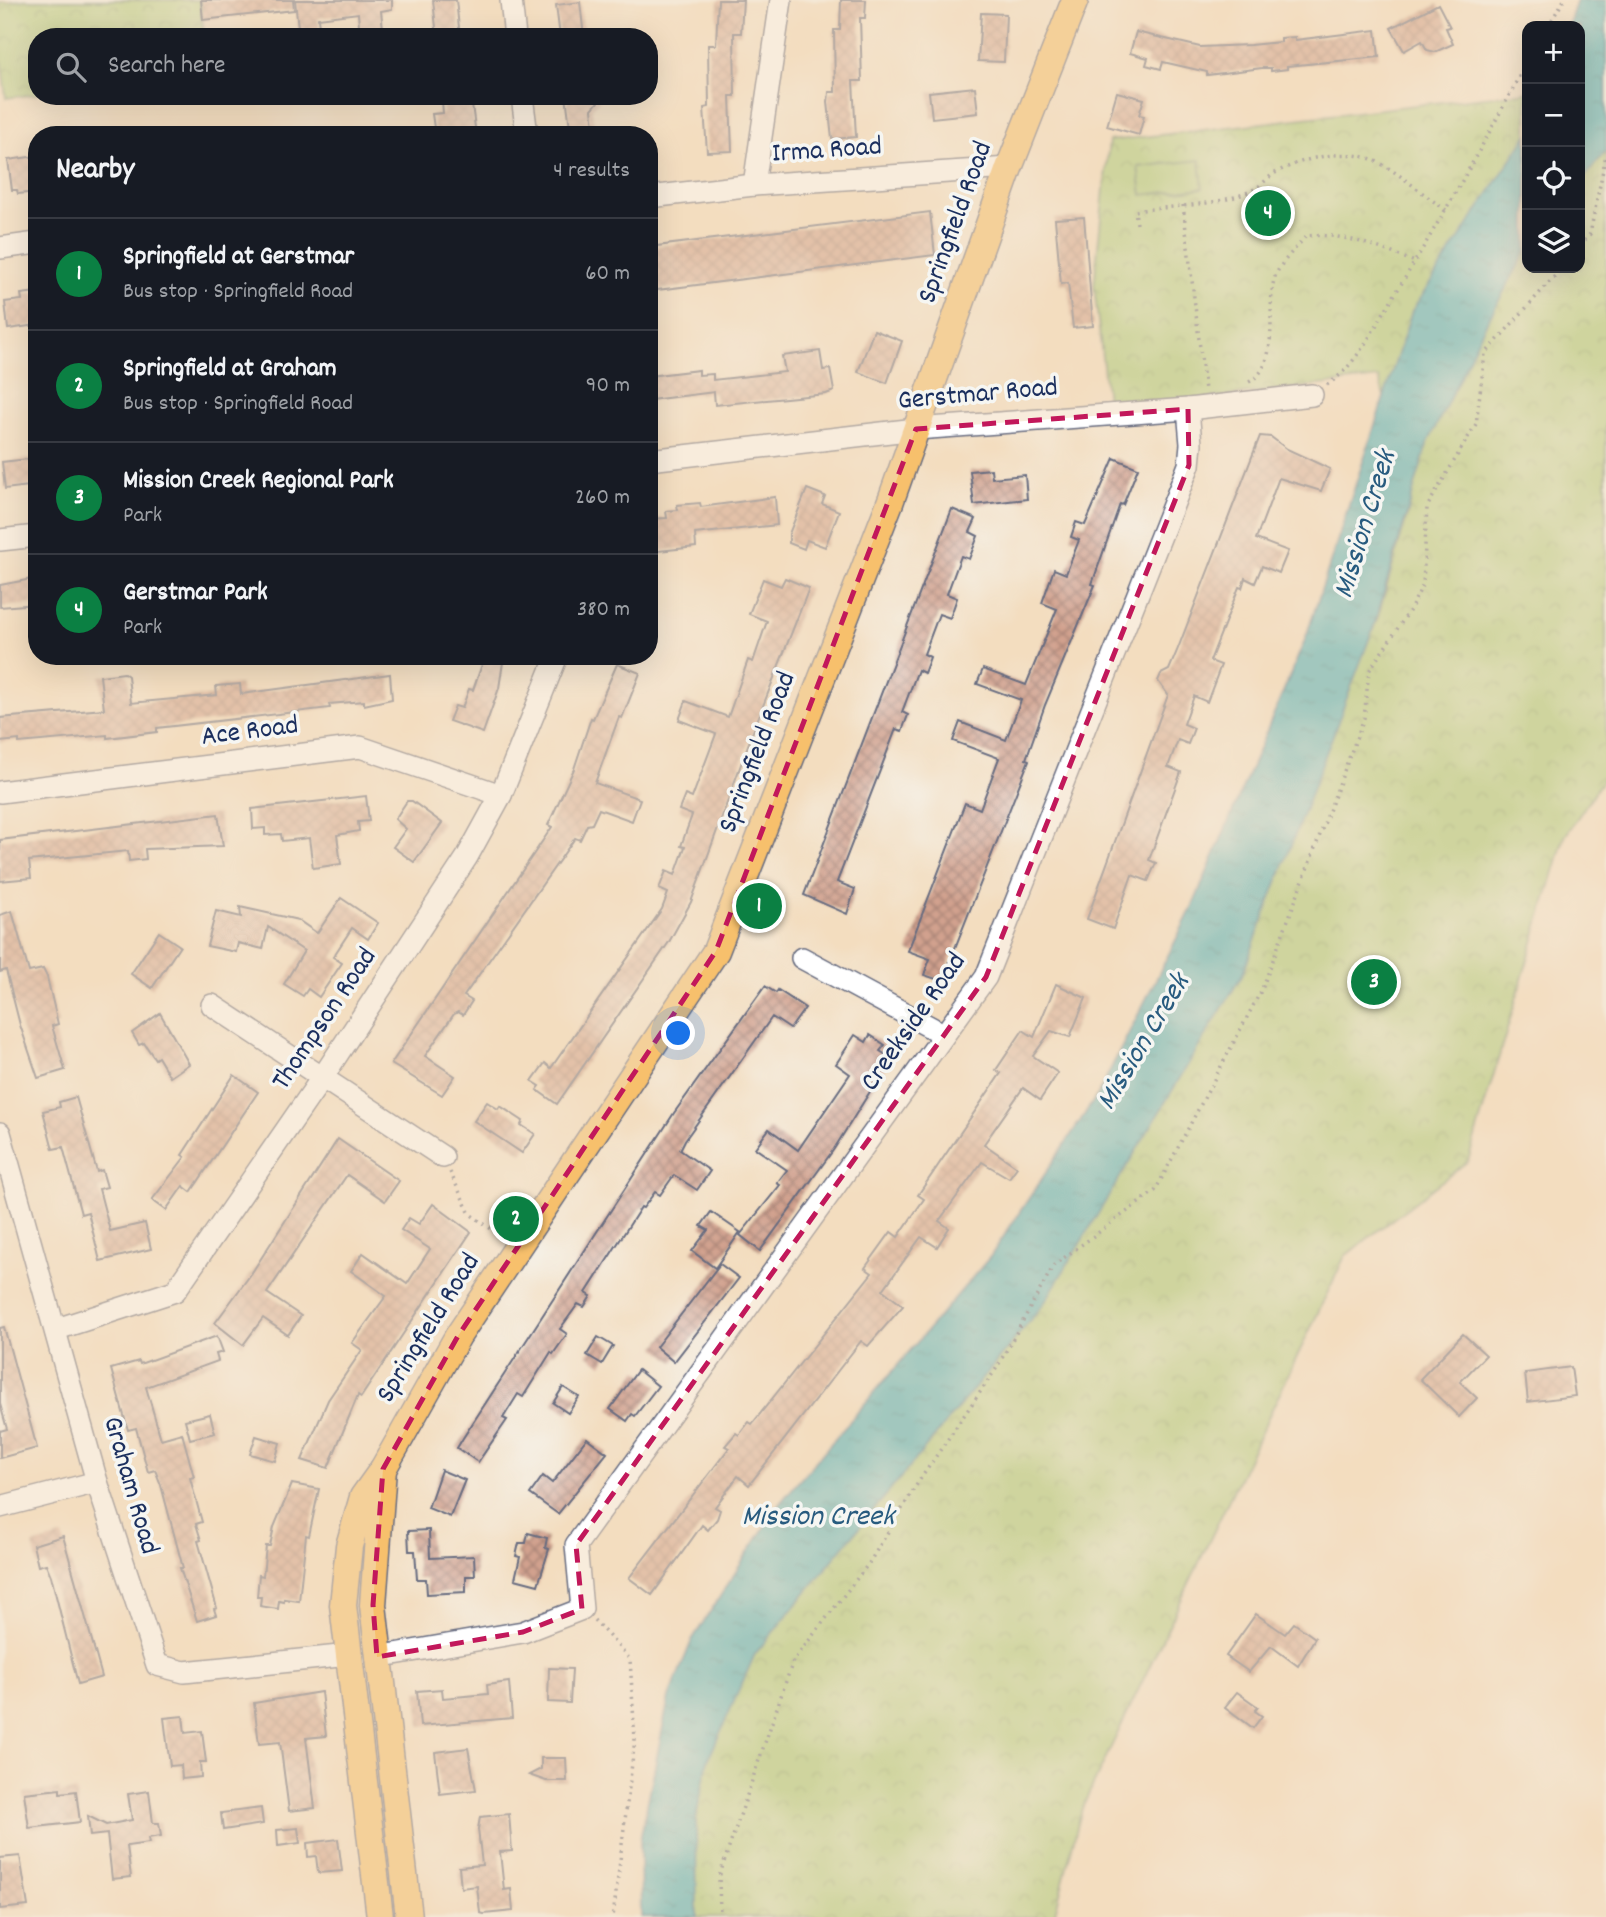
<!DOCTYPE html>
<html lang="en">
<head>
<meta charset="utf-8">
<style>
	body { margin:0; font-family:Dekko,sans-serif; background:#20242c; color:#f1f3f6 }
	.controls { position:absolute; right:21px; top:21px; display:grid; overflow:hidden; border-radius:14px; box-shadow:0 7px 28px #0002 }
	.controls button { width:63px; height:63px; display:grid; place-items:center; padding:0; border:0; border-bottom:2px solid #363941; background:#171b24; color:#f1f3f6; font:35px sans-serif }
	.you { position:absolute; left:679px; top:1034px; width:24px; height:24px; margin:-18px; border:5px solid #fff; border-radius:50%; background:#1a73e8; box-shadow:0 0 0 10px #1a73e833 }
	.badge { display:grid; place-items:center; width:46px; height:46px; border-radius:50%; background:#0b8043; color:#fff; font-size:23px; font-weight:700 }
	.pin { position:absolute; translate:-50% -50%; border:4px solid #fff; box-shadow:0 2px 7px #0006 }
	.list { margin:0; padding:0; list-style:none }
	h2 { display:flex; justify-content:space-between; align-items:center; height:91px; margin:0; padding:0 28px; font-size:30px }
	h2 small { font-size:23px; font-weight:400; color:#9ea1a6 }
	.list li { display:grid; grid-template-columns:46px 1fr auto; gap:21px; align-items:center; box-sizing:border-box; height:112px; padding:0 28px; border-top:2px solid #363941 }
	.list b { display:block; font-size:26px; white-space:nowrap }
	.list p { margin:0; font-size:23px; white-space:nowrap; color:#9ea1a6 }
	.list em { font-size:23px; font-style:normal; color:#9ea1a6 }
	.icon { flex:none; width:38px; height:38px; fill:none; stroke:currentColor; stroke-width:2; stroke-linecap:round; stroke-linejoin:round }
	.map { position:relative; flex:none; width:1606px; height:1917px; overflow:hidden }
	.search { position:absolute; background:#171b24; box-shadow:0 7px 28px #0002; left:28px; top:28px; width:630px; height:77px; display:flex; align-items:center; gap:18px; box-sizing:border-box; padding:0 24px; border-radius:28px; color:#9ea1a6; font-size:26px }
	.panel { position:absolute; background:#171b24; box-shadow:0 7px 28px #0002; left:28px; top:126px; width:630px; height:539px; border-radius:28px }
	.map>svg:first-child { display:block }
</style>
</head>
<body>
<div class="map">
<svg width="1606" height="1917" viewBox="0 0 1606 1917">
	<defs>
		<pattern id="park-crowns" width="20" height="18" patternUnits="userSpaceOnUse" patternTransform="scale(1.75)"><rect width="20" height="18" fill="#a4cb76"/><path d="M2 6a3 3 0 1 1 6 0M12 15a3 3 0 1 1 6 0" fill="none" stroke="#85a564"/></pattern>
		<pattern id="water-ripples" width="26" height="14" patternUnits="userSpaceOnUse" patternTransform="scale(1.75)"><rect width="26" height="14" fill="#40aebc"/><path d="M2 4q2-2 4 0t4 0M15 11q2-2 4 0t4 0" fill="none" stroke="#358e9c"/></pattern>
		<pattern id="building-cross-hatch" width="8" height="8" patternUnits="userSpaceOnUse" patternTransform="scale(1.75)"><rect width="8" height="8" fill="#d1a18e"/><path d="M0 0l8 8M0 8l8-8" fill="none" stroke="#a98477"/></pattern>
	</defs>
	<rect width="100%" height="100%" fill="#f6f6f2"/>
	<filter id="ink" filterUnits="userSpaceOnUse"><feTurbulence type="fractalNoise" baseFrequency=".0143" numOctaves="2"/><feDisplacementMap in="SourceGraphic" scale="14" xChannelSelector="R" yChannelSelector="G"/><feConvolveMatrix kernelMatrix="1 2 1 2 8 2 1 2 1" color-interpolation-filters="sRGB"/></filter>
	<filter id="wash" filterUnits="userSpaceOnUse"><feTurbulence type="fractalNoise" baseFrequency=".00686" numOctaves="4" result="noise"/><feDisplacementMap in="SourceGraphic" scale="28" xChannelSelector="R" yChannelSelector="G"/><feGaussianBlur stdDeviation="1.57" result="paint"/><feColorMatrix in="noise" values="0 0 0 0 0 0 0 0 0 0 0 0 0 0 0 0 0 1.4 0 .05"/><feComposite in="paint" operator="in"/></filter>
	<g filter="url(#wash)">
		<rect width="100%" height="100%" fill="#f3ddbf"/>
		<g fill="url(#park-crowns)" stroke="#607d6a" stroke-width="2">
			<polygon points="24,0 200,0 204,37 37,37 37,94 6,98 0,50 0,3"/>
			<polygon points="1606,10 1606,775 1564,838 1468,1161 1345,1256 1082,1808 1054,1917 676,1917 715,1718 1333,725 1378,617 1411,502 1379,378 1108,410 1094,286 1109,141 1527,92 1527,268 1580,268 1580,52"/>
		</g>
		<polygon fill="#a4cb76" stroke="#607d6a" stroke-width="2" points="1200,160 1203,188 1142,195 1138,167"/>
		<g fill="url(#water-ripples)" stroke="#2e6e8d" stroke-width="2">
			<polygon points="1577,0 1606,0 1606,151 1580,183 1580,26 1568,26"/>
			<polygon points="1527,135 1527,250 1483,329 1427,445 1373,629 1242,975 1043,1305 755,1654 708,1760 696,1818 697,1917 641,1917 640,1840 669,1697 692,1640 780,1503 990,1257 1098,1094 1192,908 1305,640 1412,311"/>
		</g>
		<g id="blocks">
			<g fill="url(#building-cross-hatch)">
				<polygon points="201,0 293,0 294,10 203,20"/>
				<polygon points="295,0 392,0 392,9 381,11 384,37 360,37 358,13 318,18 320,37 299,37"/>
				<polygon points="433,0 456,0 460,37 437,37"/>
				<polygon points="718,0 743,0 741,33 734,33 735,96 730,96 732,151 707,152 704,108 709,107 708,45 716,45"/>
				<polygon points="841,0 866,0 865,18 860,18 862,81 853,81 856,137 832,139 828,102 829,92 835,92 834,30 840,30"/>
				<polygon points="580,2 584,37 560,37 556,5"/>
				<polygon points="1438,4 1450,27 1446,28 1453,44 1435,52 1427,50 1422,41 1404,51 1391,28"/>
				<polygon points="981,13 1006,14 1004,62 978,61"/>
				<polygon points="1376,30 1379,57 1287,66 1287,69 1271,71 1271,68 1262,68 1207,75 1207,72 1163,62 1161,69 1146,65 1148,58 1130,53 1136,32 1200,47 1250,45 1281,42 1281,38 1295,37 1295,40"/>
				<polygon points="975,87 978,113 932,118 929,92"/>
				<polygon points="1117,92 1144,99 1139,115 1144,116 1139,135 1107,126"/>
				<polygon points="566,96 603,96 592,109 595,135 571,135"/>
				<polygon points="471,97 476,135 435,135 432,114 443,113 442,101"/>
				<polygon points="37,156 37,192 18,194 17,190 12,190 8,160"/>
				<polygon points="930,212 935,255 649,291 649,247"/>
				<polygon points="1084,217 1093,326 1073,328 1068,283 1061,284 1055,219"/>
				<polygon points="37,292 37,325 8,329 5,302 22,300 21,294"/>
				<polygon points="874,330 902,341 887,383 858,372"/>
				<polygon points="820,351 823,370 830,369 834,391 826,394 715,405 714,392 650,400 649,376 699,370 699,375 713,374 713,380 785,372 782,356"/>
				<polygon points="1260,436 1271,437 1287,449 1330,469 1321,491 1279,478 1256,539 1288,551 1279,573 1262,566 1255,583 1245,578 1242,588 1239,587 1210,661 1221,665 1207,702 1194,696 1184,724 1194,728 1188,744 1178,740 1168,767 1181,772 1149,860 1156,863 1148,881 1132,875 1113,929 1087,919 1168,695 1158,681 1161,674 1169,670 1177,651"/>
				<polygon points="37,458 37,485 5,489 2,462"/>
				<polygon points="1114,458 1138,468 1123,505 1120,504 1092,584 1095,585 1045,705 1026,759 1029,760 942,981 924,975 930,959 908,951 965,803 980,809 999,758 953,741 960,722 1006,740 1021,700 977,684 983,669 1026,685 1057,609 1042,603 1054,569 1066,574 1079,540 1071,537 1076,522 1085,525"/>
				<polygon points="991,469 992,478 1025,475 1027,499 974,505 970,471"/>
				<polygon points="807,489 825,496 822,504 839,511 825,547 807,540 804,549 789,543 789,534"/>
				<polygon points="775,497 777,525 695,534 696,547 649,552 649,519 667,518 666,511 678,510 677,505 700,503 701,507"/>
				<polygon points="952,509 976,519 970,532 978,536 969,559 961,556 947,594 957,598 950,618 939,614 924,654 930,657 924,673 918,670 902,712 908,715 902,731 896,729 837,882 855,889 847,914 804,895"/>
				<polygon points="37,578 37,604 0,607 0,585"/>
				<polygon points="785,578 809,588 752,734 691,902 669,942 557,1104 537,1090 540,1086 532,1081 545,1063 551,1068 662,909 668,893 659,889 666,871 675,875 685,847 681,846 692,815 679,810 685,795 692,798 716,734 679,720 686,701 728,717 748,660 753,662 767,621 749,614 763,579 781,586"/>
				<polygon points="485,656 504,656 499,688 483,733 449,721 455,706 462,708 469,689 473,690"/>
				<polygon points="617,664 640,673 622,718 619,717 595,783 640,799 632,821 599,809 592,824 587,825 580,840 575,838 464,996 472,1001 463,1015 458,1012 454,1014 425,1056 455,1076 442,1095 391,1064 552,827 548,825 574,769 591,718 593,719"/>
				<polygon points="124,673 128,676 131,703 217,695 216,686 240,684 241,694 390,674 392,699 364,705 364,701 329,704 330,708 157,728 157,732 107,738 107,735 19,743 19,740 0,742 0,718 104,709 100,676"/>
				<polygon points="366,796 369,821 358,822 359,831 337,835 341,864 313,868 309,838 282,841 281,834 265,835 265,828 253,829 252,809"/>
				<polygon points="407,801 412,801 442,823 414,862 393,847 406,829 395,819"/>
				<polygon points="218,814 223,846 145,849 146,859 129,861 128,851 29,861 31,878 0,881 0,840"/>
				<polygon points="341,898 378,923 368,939 352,928 333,957 342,963 319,997 308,989 303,996 284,984 304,951 268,927 263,949 238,943 236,952 207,946 216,911 241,917 240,907 298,920 317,933"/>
				<polygon points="12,911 29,972 43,969 47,977 58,1024 52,1026 65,1070 38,1078 20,1025 6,970 0,972 0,915"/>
				<polygon points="159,932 180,946 152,988 131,974"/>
				<polygon points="1056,984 1086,998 1070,1037 1051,1031 1033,1056 1058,1073 1040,1100 1023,1088 984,1144 1017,1167 1009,1178 982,1162 939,1221 949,1228 937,1247 921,1237 883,1290 903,1306 868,1346 861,1341 749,1485 738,1476 715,1507 720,1510 717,1519 708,1530 702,1525 652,1595 629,1578 729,1448 725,1446 736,1433 739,1435 749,1422 752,1424 872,1273 865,1268 891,1232 898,1237 924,1199 918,1195 1001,1073 996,1070 1023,1030 1034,1037"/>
				<polygon points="765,986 776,993 778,990 805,1008 790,1029 772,1017 685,1140 680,1150 710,1171 697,1190 674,1175 660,1195 655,1192 643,1208 641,1207 586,1293 591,1296 584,1307 578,1304 560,1329 567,1334 553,1354 551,1352 523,1397 518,1394 503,1418 507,1420 478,1462 457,1448 463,1438 674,1113"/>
				<polygon points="160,1013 189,1064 170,1077 158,1057 155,1059 144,1043 139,1045 132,1033"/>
				<polygon points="855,1035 866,1042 870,1035 885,1045 880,1051 891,1058 834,1149 760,1251 740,1235 780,1185 777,1183 787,1170 755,1148 769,1129 798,1150 850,1074 836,1064"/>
				<polygon points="234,1075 258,1092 191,1192 183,1186 166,1210 152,1200 185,1157 182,1155"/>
				<polygon points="76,1097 97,1172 102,1170 107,1187 99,1189 110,1231 145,1223 151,1249 100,1261 88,1212 81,1214 63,1147 53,1149 43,1111 60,1107 59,1102"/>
				<polygon points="487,1102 498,1109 500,1106 523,1121 521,1125 535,1134 522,1153 474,1121"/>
				<polygon points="338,1139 399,1181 385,1201 347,1175 267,1293 301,1316 288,1335 263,1318 243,1345 215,1323 251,1274"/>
				<polygon points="433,1204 471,1232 361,1397 358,1395 328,1468 302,1460 328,1400 362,1350 352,1343 386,1296 351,1271 363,1253 407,1284 430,1249 401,1230 409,1218 419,1224"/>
				<polygon points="711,1212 740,1232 715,1268 692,1251 708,1230 701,1226"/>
				<polygon points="720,1264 739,1278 674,1362 656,1347"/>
				<polygon points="4,1327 37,1448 0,1458 0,1431 7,1429 0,1404 0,1328"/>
				<polygon points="1463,1334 1486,1355 1460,1382 1477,1398 1459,1417 1420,1379"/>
				<polygon points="217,1336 223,1352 216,1354 218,1361 146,1387 161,1439 182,1433 194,1477 190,1478 202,1522 196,1524 201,1540 198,1541 217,1608 214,1609 216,1615 197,1621 180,1568 183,1568 161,1485 155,1470 148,1472 136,1428 128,1430 111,1369 139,1361 140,1364"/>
				<polygon points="598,1337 613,1346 602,1364 587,1355"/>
				<polygon points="1571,1367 1575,1396 1528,1402 1525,1373"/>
				<polygon points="638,1370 658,1386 635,1416 632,1414 627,1421 610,1409"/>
				<polygon points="563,1387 579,1397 568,1413 553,1403"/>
				<polygon points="210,1414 215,1433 190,1439 185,1420"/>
				<polygon points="256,1436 280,1443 275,1461 250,1454"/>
				<polygon points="587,1438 607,1453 558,1514 530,1494 543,1476 552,1483"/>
				<polygon points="441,1470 465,1480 450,1517 428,1508"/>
				<polygon points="292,1484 319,1489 309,1536 306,1535 299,1601 284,1599 284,1602 279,1601 278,1609 260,1606 261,1597 257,1597 259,1575 263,1576 266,1546 270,1546 274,1527"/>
				<polygon points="429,1530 430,1558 474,1556 475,1576 466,1576 466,1592 427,1594 426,1579 417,1579 415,1551 409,1551 408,1531"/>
				<polygon points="528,1533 547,1538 545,1548 549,1549 538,1585 515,1579 520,1557 516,1556 519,1543 526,1543"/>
				<polygon points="63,1536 102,1677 78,1684 51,1576 46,1564 38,1566 33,1545"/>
				<polygon points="1256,1614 1285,1634 1294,1623 1315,1638 1298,1666 1271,1646 1249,1672 1226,1656"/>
				<polygon points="549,1668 572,1669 570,1703 548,1702"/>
				<polygon points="509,1682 512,1718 420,1726 417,1691 442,1689 443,1698 488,1694 487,1685"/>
				<polygon points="321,1692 326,1736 306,1738 315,1808 289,1811 280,1742 259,1744 254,1703"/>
				<polygon points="1237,1692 1258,1707 1255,1711 1262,1716 1253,1728 1225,1707"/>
				<polygon points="183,1716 185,1733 202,1731 206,1762 200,1762 201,1777 182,1779 181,1765 170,1766 164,1718"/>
				<polygon points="468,1748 476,1790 440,1794 435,1752"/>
				<polygon points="541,1758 566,1758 567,1781 546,1781 529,1775 541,1769"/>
				<polygon points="60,1789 60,1793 76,1791 80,1822 29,1828 24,1793"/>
				<polygon points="149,1791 153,1823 159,1823 161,1836 148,1838 149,1843 127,1846 131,1877 112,1879 107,1834 90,1836 88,1816 106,1825 132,1820 128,1794"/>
				<polygon points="261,1808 263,1824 223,1830 221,1813"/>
				<polygon points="509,1814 512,1851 500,1852 504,1890 511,1889 513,1911 484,1914 480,1913 477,1886 461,1888 459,1867 482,1865 478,1829 480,1817"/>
				<polygon points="298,1828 300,1843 278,1846 277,1830"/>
				<polygon points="338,1839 342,1871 318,1873 316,1856 308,1857 307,1843"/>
				<polygon points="20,1856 28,1906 0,1909 0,1858"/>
			</g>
		</g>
	</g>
	<g filter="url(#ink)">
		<use href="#blocks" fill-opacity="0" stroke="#676c80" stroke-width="2"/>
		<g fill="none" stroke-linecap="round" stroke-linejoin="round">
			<g stroke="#676c80" stroke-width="24">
				<g id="minor">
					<polyline points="511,0 515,37"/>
					<polyline points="522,96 527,135"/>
					<polyline points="754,185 781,0"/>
					<polyline points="649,197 754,185 1009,168"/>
					<polyline points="0,248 37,243"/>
					<polyline points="649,460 916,429 1188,409 1312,395"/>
					<polyline points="0,540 37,536"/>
					<polyline points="0,792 360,747 501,795"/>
					<polyline points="802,958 943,1034"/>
					<polyline points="212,1005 443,1157"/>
					<polyline points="0,1133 97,1482 157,1665 184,1672 349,1655"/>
					<polyline points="57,1329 175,1291 322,1078 467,857 501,795 557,656"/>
					<polyline points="0,1507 97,1482"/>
					<polyline points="377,1657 523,1632 582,1609 576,1545 986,977 1189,465 1191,444 1188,409"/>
				</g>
			</g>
			<g stroke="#676c80" stroke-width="29">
				<g id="major">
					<polyline points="383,1469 373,1605 409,1917"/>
					<polyline points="380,1917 343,1605 349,1546 363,1497 383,1469 458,1336 716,951 891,500 1009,168 1075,0"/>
				</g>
			</g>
			<g stroke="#676c80" stroke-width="3.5" stroke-dasharray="2 5" stroke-linecap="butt">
				<polyline points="1548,26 1564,0"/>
				<polyline points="1183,205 1205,390"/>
				<path d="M1137,224l-2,-13c34,-5 91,-5 121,-23 7,-4 13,-12 21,-16 26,-14 70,-25 99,-11 24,12 47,34 70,49"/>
				<polyline points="1580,246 1590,234 1606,155"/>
				<path d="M1249,382c32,-17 17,-71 25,-102 4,-16 22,-31 32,-44 37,-4 74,12 109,26"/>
				<path d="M1327,385c32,-21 49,-62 70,-94 46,-76 90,-151 130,-230"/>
				<polyline points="450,1172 470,1214 500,1235"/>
				<polyline points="594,1620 630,1659 635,1739 613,1917"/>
				<polyline points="720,1917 719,1877 793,1661 869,1563 919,1481 996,1369 1054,1265 1155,1191 1262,989 1364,718 1369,671 1410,610 1423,584 1427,507 1476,424 1485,354 1562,268"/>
			</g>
			<use href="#minor" stroke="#fff" stroke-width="21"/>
			<use href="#major" stroke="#f7c06c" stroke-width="26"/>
		</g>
	</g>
	<path d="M0 0H1606V1917H0ZM1188,409l1,56 -203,512 -410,568 6,64 -59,23 -146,25 -4,-52 10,-136 75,-133 258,-385 200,-522z" fill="#f3ddbf" fill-opacity=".55" fill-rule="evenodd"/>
	<path fill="none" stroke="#c2185b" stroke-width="5" stroke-dasharray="14 9" stroke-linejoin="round" d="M1188,409l1,56 -203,512 -410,568 6,64 -59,23 -146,25 -4,-52 10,-136 75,-133 258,-385 200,-522z"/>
	<g text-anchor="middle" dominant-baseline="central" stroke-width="7" stroke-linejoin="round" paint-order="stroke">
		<g font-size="28" fill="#1b2f5e" stroke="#f6f6f2">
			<text transform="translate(827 152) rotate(-4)">Irma Road</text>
			<text transform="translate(957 223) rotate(-70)">Springfield Road</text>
			<text transform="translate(978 396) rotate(-5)">Gerstmar Road</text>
			<text transform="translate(250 733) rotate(-7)">Ace Road</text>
			<text transform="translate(759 753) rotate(-69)">Springfield Road</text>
			<text transform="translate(326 1020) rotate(-56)">Thompson Road</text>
			<text transform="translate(915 1023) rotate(-55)">Creekside Road</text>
			<text transform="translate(430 1329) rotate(-58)">Springfield Road</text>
			<text transform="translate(129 1486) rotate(74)">Graham Road</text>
		</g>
		<g font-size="30" font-style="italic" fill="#285b7f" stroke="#f6f6f2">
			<text transform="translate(1367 525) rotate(-73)">Mission Creek</text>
			<text transform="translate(1145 1043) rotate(-59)">Mission Creek</text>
			<text x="818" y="1518">Mission Creek</text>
		</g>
	</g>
</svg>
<div class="controls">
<button>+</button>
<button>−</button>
<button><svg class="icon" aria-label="locate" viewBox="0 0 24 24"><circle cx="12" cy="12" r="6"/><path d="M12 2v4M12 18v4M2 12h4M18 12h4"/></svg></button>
<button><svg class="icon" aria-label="layers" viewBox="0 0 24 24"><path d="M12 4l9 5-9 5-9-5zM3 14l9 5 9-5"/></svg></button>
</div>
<div class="you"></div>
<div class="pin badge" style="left:759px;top:906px">1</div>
<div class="pin badge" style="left:516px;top:1219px">2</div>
<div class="pin badge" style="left:1374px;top:982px">3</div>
<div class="pin badge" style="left:1268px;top:213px">4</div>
<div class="search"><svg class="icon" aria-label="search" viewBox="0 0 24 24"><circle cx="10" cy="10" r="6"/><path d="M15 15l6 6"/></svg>Search here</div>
<section class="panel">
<h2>Nearby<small>4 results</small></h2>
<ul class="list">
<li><span class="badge">1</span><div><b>Springfield at Gerstmar</b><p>Bus stop · Springfield Road</p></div><em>60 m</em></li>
<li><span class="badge">2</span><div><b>Springfield at Graham</b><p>Bus stop · Springfield Road</p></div><em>90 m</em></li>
<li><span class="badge">3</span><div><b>Mission Creek Regional Park</b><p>Park</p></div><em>260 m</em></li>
<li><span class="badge">4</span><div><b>Gerstmar Park</b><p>Park</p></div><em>380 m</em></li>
</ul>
</section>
</div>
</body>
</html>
